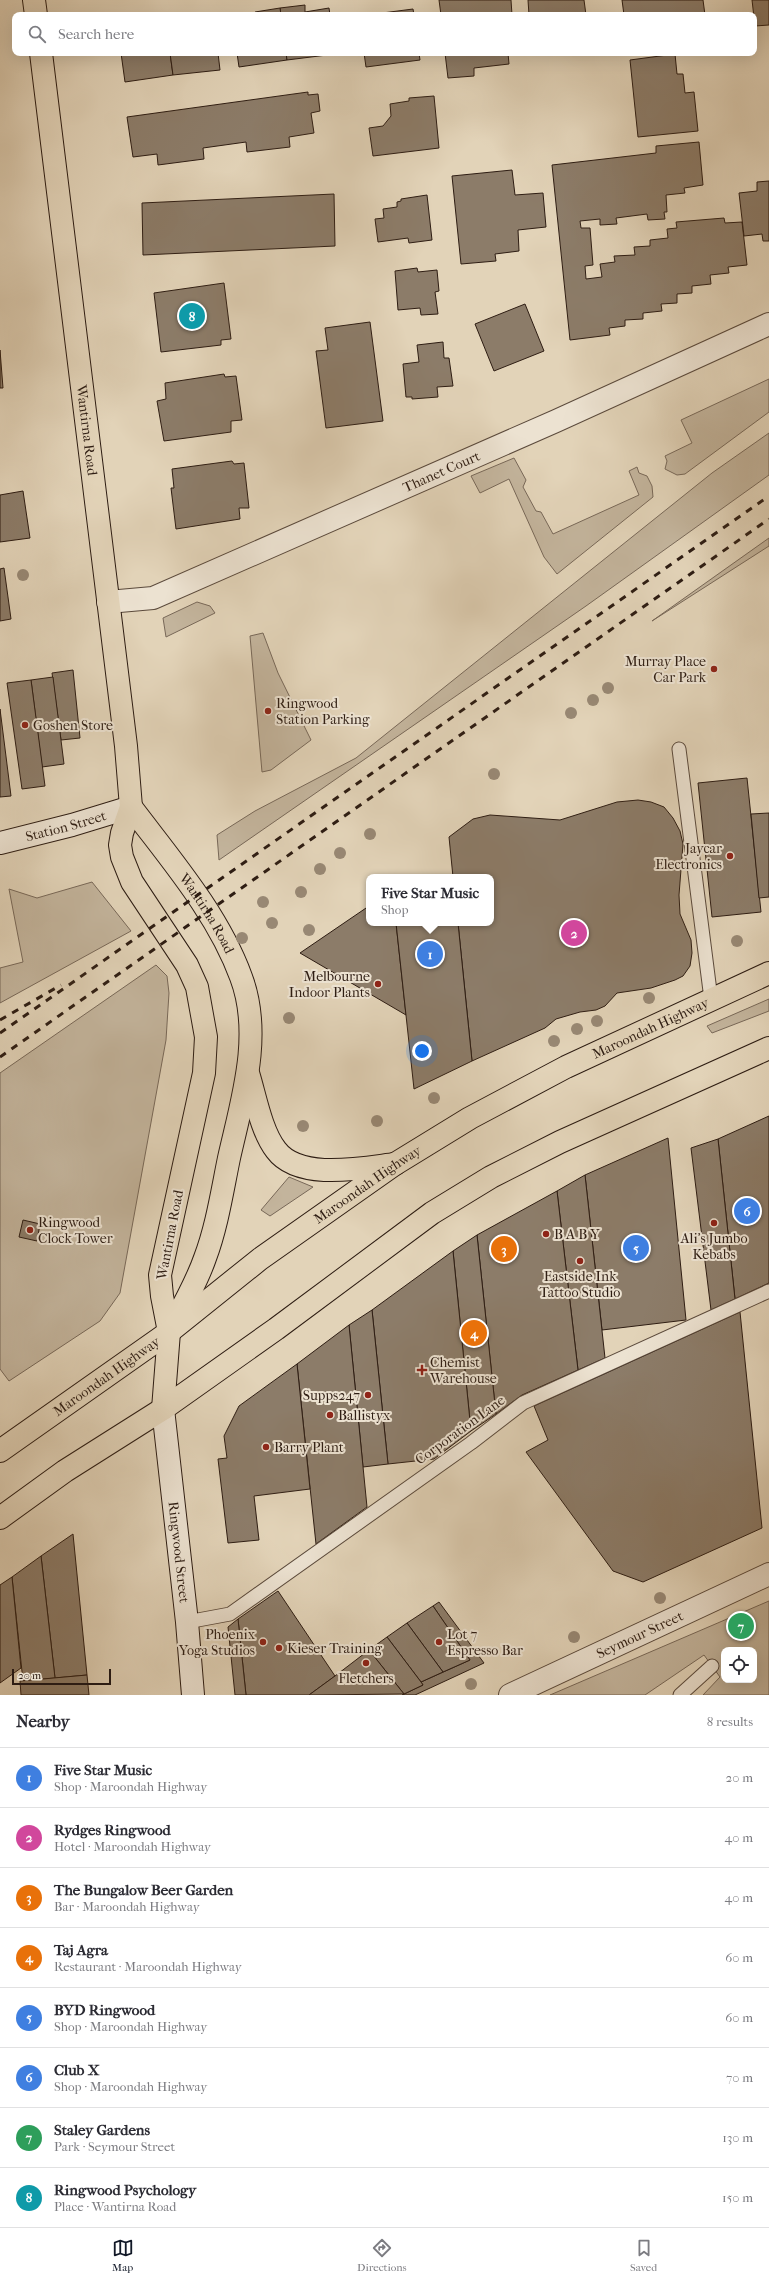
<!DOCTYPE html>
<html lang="en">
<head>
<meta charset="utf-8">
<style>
	body { margin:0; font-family:"IM FELL French Canon",serif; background:#f2f2f3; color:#2b2b33 }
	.controls { position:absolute; right:12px; bottom:12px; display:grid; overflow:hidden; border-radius:8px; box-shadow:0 4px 16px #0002 }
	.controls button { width:36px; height:36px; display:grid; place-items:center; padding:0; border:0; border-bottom:1px solid #e1e1e2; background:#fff; color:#2b2b33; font:20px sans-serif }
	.scale { position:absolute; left:12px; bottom:10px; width:99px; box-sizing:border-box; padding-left:4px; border:2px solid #2e1d13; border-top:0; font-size:11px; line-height:14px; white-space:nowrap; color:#2e1d13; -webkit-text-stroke:3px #ece2d1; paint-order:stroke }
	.you { position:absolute; left:422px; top:1051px; width:14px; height:14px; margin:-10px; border:3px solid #fff; border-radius:50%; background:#1a73e8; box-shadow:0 0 0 6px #1a73e833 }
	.badge { display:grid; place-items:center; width:26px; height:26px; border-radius:50%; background:#111827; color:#fff; font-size:13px; font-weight:700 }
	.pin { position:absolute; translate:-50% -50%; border:2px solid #fff; box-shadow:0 1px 4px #0006 }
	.popup { position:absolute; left:366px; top:874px; width:128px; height:52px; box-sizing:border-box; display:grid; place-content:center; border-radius:8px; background:#fff; filter:drop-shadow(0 1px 3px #0005); font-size:13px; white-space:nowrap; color:#7c7c81 }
	.popup b { font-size:15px; color:#2b2b33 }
	.popup::after { content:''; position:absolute; left:50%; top:100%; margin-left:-8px; border:8px solid transparent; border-top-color:#fff }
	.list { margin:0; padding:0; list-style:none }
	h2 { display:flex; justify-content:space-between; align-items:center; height:52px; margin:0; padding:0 16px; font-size:17px }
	h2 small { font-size:13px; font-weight:400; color:#7c7c81 }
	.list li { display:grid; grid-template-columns:26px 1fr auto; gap:12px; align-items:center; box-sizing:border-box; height:60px; padding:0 16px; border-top:1px solid #e1e1e2 }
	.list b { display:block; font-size:15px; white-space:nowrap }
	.list p { margin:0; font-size:13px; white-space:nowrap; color:#7c7c81 }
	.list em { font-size:13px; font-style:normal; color:#7c7c81 }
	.icon { flex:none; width:22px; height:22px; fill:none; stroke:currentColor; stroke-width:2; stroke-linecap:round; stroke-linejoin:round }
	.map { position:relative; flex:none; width:769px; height:1695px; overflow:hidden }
	.search { position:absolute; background:#fff; box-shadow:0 4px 16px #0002; left:12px; right:12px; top:12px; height:44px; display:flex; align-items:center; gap:10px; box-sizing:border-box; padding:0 14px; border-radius:8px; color:#7c7c81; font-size:15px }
	.sheet { height:532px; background:#fff }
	nav { display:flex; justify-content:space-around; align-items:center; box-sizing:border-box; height:56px; border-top:1px solid #e1e1e2; background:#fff; font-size:11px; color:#7c7c81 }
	nav a { display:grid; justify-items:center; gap:2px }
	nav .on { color:#111827 }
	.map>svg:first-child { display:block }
</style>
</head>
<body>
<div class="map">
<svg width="769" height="1695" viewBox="0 0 769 1695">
	<rect width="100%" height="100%" fill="#e2d3b8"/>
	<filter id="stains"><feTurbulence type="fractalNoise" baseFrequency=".005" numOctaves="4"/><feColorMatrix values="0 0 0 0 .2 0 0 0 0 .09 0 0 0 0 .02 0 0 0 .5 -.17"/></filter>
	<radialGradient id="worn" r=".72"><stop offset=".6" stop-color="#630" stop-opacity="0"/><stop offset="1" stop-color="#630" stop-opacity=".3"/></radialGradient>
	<g fill="#c3b49c" stroke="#786858" fill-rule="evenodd">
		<polygon points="769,379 769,412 685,474 677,475 665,469 667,461 665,456 692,443 681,420"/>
		<polygon points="769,433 769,475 586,606 219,860 217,835 255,811 356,758 712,473"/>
		<polygon points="514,458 526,480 523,487 536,511 541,512 553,534 639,495 629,471 637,467 639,473 647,476 652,486 653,497 557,574 544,557 509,479 480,493 471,476"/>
		<polygon points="769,538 769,546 652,621"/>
		<polygon points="197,602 210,606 215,613 166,637 163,618"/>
		<polygon points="263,633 278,673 311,740 271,770 262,772 250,636"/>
		<polygon points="92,882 131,931 0,1003 0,968 23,962 9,889 37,898"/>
		<polygon points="156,965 167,976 169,993 166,1040 120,1293 100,1321 9,1381 0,1369 0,1073"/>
		<polygon points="769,999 769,1011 712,1033 707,1026"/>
		<polygon points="289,1177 313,1187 270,1216 261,1210"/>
		<path d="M769,1601v94h-66l17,-18 -16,-22 -59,40h-95zM724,1650h30v30h-30z"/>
	</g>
	<g fill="#8c7c69" stroke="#2e1d13">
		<polygon points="439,0 511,0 512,15 441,15"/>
		<polygon points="528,0 584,0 586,15 529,15"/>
		<polygon points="622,0 703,0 705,15 624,15"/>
		<polygon points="752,0 769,0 769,25 755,26"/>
		<polygon points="305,5 305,12 329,8 330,15 281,15 280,8"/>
		<polygon points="280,8 281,15 255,15 255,12"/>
		<polygon points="413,9 414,15 367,15"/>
		<polygon points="121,53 170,53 173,75 125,82"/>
		<polygon points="170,53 218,53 220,70 173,75"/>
		<polygon points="237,53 286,53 287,60 239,67"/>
		<polygon points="286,53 335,53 335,54 287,60"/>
		<polygon points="364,53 419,53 420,60 366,67"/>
		<polygon points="445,53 508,53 509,64 474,68 474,76 448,78"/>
		<polygon points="675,54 677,74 683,74 685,93 694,92 698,131 638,137 630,60"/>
		<polygon points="308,92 308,95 318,94 320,111 311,113 314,133 289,137 290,147 247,152 246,142 203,148 204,159 158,165 157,154 133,157 127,117"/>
		<polygon points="434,96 439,148 373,156 369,128 383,126 391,116 390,104 409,101 409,98"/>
		<polygon points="699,142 703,185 684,188 685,193 666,195 667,212 664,212 665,219 648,220 647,214 616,218 617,224 600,225 600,219 580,221 581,228 590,228 593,265 585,266 586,279 602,277 600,264 615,262 614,256 635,255 634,247 650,246 650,240 668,238 667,229 677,228 676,222 724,218 725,223 742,222 747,265 728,267 729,273 710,275 711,284 692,286 692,293 677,294 677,303 661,304 662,311 643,313 643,319 625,320 625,326 609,328 610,335 570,340 552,165 656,153 656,146"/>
		<polygon points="512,170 515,195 543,193 546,227 518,230 519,251 495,254 496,261 461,264 452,176"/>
		<polygon points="769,181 769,241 763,241 762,234 744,236 739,193 757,191 757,182"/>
		<polygon points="334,194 335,246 143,255 142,203"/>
		<polygon points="427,195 432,240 409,243 408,238 378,242 375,219 384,218 383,209 397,207 397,202 401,201 401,199"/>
		<polygon points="417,268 418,272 437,270 439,291 435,292 438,314 421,315 420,308 398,310 395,271"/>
		<polygon points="224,283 231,339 221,340 221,345 161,352 154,293"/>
		<polygon points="525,304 544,351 494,371 475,324"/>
		<polygon points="370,322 383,421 326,428 316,351 328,350 325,328"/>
		<polygon points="443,342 444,358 449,358 453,386 437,387 438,397 412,399 412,397 406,397 403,364 419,362 417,345"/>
		<polygon points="0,350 3,388 0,388"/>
		<polygon points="224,374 225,377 236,376 242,420 231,421 231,432 164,441 157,401 166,399 165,383"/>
		<polygon points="232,461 234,464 244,463 249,508 239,508 240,519 176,529 171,488 174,488 172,469"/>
		<polygon points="23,491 30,538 0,542 0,495"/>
		<polygon points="4,568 11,619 0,621 0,569"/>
		<polygon points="73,670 80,738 61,740 52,673"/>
		<polygon points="53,677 64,764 42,767 31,680"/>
		<polygon points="31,680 45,786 22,789 7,683"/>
		<polygon points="0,709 11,796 0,797"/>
		<polygon points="747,778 761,912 712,917 698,783"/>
		<polygon points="638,800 651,802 664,807 673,818 680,831 683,844 679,895 680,914 691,940 692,953 690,966 683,976 675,980 651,988 617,993 605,1006 596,1010 580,1012 556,1019 545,1028 472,1061 458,923 491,923 491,877 453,877 449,837 473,819 490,815 560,820 617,802"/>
		<polygon points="769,813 769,897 759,898 751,814"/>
		<polygon points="369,906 369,923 396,923 406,1015 300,953"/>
		<polygon points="396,923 458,923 472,1061 414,1089"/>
		<polygon points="769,1116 769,1283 735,1299 718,1139"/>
		<polygon points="668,1138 686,1320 602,1330 585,1175"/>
		<polygon points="718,1139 735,1299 711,1310 691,1148"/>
		<polygon points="585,1175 605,1358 578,1370 557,1191"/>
		<polygon points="557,1191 578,1370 522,1395 496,1414 477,1235"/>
		<polygon points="23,1220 40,1224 37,1241 19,1237"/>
		<polygon points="477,1235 496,1414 471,1431 453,1251"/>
		<polygon points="453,1251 471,1431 434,1459 388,1464 372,1310"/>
		<polygon points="372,1310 388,1464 363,1467 349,1325"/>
		<polygon points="740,1312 762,1528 643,1582 613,1571 526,1452 548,1440 534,1406"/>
		<polygon points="349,1325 367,1507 316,1544 297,1364"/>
		<polygon points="297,1364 310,1489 254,1496 259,1540 228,1543 218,1459 227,1458 224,1436 239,1406"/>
		<polygon points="73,1534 87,1675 55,1678 41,1556"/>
		<polygon points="41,1556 55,1678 23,1681 12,1577"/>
		<polygon points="12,1577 21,1668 0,1683 0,1585"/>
		<polygon points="278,1591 335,1676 309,1695 246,1695 238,1619"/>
		<polygon points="439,1602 484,1663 415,1695 402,1695 423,1685 421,1682 470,1660 433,1606"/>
		<polygon points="433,1606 470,1660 443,1672 407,1623"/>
		<polygon points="238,1619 246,1695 235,1695 228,1627"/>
		<polygon points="407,1623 443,1672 421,1682 387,1637"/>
		<polygon points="387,1637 421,1682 423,1685 404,1694 369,1650"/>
		<polygon points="369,1650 404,1694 309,1695 335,1676"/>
		<polygon points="87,1675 89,1695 21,1695 20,1681"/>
	</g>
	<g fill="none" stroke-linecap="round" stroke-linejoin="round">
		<g stroke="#5b4a3c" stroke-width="15">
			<g id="lane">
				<polyline points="679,749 711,999"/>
				<polyline points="187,1622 230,1614 471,1443 523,1403 769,1291"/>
				<polyline points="680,1695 712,1666"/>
			</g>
		</g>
		<g stroke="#5b4a3c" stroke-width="24">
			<g id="street">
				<path id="s1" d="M108,602l45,-4 403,-177 213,-97"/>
				<path id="s2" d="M510,1695l259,-121"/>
			</g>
		</g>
		<g stroke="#2e1d13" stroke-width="24">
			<g id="secondary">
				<path id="s3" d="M0,843l72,-18 59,-18"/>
				<path id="s4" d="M163,1409l24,213 6,73"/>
			</g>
		</g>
		<g stroke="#2e1d13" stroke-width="24">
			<g id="primary">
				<polyline points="34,0 36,15"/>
				<path id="s5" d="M41,53l85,693 5,61 -9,26 -2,12 2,12 10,25 55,83 10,22 9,50 -2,36 -44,202 2,21 7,36 -6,77"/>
				<path id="s6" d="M131,807c40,53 87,107 110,170 22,58 1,123 -12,181 -7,34 -12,68 -24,100 -9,26 -23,50 -36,74"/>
				<path d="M248,1073c7,22 13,58 28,77 23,31 86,18 119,14"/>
			</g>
		</g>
		<g stroke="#2e1d13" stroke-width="24">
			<g id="highway">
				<path id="s7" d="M0,1451l169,-119 91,-73 135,-95 75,-46 96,-51 203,-94"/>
				<polyline points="0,1518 65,1471 163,1409 276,1329 432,1213 491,1177 560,1142 769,1048"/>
			</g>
		</g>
		<use href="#lane" stroke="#ece2d1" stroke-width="13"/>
		<use href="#street" stroke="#ece2d1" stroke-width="22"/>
		<use href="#secondary" stroke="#ece2d1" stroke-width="22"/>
		<use href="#primary" stroke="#e2d3b8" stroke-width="22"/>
		<use href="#highway" stroke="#e2d3b8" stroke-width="22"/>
		<g stroke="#2e1d13" stroke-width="3" stroke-dasharray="7 7" stroke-linecap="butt">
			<polyline points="0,1020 61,985"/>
			<polyline points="0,1033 769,496"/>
			<polyline points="0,1057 769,519"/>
		</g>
	</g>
	<g fill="#988874">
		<circle cx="23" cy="575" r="6"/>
		<circle cx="608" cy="688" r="6"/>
		<circle cx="593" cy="700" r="6"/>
		<circle cx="571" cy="713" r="6"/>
		<circle cx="494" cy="774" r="6"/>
		<circle cx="370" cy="834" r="6"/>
		<circle cx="340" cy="853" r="6"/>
		<circle cx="320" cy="869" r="6"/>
		<circle cx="301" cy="892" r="6"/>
		<circle cx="263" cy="902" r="6"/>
		<circle cx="272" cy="923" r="6"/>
		<circle cx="309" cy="930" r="6"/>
		<circle cx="242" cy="938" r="6"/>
		<circle cx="737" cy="941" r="6"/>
		<circle cx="649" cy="998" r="6"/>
		<circle cx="289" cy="1018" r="6"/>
		<circle cx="597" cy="1021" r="6"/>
		<circle cx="577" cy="1029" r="6"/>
		<circle cx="554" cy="1041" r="6"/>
		<circle cx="434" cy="1098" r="6"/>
		<circle cx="377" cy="1121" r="6"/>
		<circle cx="303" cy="1126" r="6"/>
		<circle cx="660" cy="1598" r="6"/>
		<circle cx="574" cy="1637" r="6"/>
		<circle cx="471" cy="1684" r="6"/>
	</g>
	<g fill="#8f2418" stroke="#ece2d1" stroke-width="1.5">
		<circle cx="714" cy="669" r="4"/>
		<circle cx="268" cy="711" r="4"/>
		<circle cx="25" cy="725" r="4"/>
		<circle cx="730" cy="856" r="4"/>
		<circle cx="378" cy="984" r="4"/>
		<circle cx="714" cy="1223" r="4"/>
		<circle cx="30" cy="1230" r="4"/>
		<circle cx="546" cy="1234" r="4"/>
		<circle cx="580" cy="1261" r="4"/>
		<path d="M420 1364h4v4h4v4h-4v4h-4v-4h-4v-4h4z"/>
		<circle cx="368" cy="1395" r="4"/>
		<circle cx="330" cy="1415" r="4"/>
		<circle cx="266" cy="1447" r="4"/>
		<circle cx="263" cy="1642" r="4"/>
		<circle cx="439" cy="1642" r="4"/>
		<circle cx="279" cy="1648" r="4"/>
		<circle cx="366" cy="1663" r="4"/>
	</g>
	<g text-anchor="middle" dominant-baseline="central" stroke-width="4" stroke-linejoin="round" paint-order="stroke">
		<g font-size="14" fill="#2e1d13" stroke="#ece2d1">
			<text stroke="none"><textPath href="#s5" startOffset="380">Wantirna Road</textPath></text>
			<text stroke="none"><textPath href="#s1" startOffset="360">Thanet Court</textPath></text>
			<text stroke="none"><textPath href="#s3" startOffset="68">Station Street</textPath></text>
			<text stroke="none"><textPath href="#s6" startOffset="131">Wantirna Road</textPath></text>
			<text stroke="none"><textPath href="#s7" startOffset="778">Maroondah Highway</textPath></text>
			<text stroke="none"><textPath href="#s7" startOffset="454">Maroondah Highway</textPath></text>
			<text transform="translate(170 1235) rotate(-79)">Wantirna Road</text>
			<text stroke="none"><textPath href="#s7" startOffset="130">Maroondah Highway</textPath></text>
			<text transform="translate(460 1430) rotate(-36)">Corporation Lane</text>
			<text stroke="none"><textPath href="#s4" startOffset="144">Ringwood Street</textPath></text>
			<text stroke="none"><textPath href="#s2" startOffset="143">Seymour Street</textPath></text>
		</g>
		<g font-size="14" fill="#2e1d13" stroke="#ece2d1" text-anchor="start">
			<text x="706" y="661" text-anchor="end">Murray Place<tspan x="706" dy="16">Car Park</tspan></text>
			<text x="276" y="703">Ringwood<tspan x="276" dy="16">Station Parking</tspan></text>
			<text x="33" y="725">Goshen Store</text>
			<text x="722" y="848" text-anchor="end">Jaycar<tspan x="722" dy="16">Electronics</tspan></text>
			<text x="370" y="976" text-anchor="end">Melbourne<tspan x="370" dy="16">Indoor Plants</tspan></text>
			<text x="38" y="1222">Ringwood<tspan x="38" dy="16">Clock Tower</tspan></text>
			<text x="554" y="1234">B A B Y</text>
			<text x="714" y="1238" text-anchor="middle">Ali's Jumbo<tspan x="714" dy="16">Kebabs</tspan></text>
			<text x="580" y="1276" text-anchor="middle">Eastside Ink<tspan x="580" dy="16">Tattoo Studio</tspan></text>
			<text x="430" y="1362">Chemist<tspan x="430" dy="16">Warehouse</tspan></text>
			<text x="360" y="1395" text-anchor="end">Supps247</text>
			<text x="338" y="1415">Ballistyx</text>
			<text x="274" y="1447">Barry Plant</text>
			<text x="255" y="1634" text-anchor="end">Phoenix<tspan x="255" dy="16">Yoga Studios</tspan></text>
			<text x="447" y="1634">Lot 7<tspan x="447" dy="16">Espresso Bar</tspan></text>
			<text x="287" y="1648">Kieser Training</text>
			<text x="366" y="1678" text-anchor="middle">Fletchers</text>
		</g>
	</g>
	<rect width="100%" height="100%" filter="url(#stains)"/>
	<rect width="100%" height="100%" fill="url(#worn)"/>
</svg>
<div class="controls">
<button><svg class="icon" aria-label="locate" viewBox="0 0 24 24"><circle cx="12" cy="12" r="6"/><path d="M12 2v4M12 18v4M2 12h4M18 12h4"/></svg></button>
</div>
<div class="scale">20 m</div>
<div class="you"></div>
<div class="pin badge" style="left:430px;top:954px;background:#3f7fe0">1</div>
<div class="popup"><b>Five Star Music</b>Shop</div>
<div class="pin badge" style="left:574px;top:933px;background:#d1479c">2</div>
<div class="pin badge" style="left:504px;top:1249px;background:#e8710a">3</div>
<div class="pin badge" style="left:474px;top:1333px;background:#e8710a">4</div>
<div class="pin badge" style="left:636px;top:1248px;background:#3f7fe0">5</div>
<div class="pin badge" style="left:747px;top:1211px;background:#3f7fe0">6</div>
<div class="pin badge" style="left:741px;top:1626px;background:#2e9e5b">7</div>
<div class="pin badge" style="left:192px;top:316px;background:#0f9aa8">8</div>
<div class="search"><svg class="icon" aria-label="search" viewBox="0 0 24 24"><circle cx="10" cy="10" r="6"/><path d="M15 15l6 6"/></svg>Search here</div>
</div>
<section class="sheet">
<h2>Nearby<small>8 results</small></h2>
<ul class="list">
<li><span class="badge" style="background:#3f7fe0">1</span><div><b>Five Star Music</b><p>Shop · Maroondah Highway</p></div><em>20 m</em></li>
<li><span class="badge" style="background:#d1479c">2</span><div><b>Rydges Ringwood</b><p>Hotel · Maroondah Highway</p></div><em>40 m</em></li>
<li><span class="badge" style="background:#e8710a">3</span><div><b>The Bungalow Beer Garden</b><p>Bar · Maroondah Highway</p></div><em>40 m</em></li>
<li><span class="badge" style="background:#e8710a">4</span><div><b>Taj Agra</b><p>Restaurant · Maroondah Highway</p></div><em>60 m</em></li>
<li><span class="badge" style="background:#3f7fe0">5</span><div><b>BYD Ringwood</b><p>Shop · Maroondah Highway</p></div><em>60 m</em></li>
<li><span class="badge" style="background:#3f7fe0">6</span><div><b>Club X</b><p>Shop · Maroondah Highway</p></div><em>70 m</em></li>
<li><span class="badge" style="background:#2e9e5b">7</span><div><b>Staley Gardens</b><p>Park · Seymour Street</p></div><em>130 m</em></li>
<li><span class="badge" style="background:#0f9aa8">8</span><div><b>Ringwood Psychology</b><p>Place · Wantirna Road</p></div><em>150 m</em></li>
</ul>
</section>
<nav>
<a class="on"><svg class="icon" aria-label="map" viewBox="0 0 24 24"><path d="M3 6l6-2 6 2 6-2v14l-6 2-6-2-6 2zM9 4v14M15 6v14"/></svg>Map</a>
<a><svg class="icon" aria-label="directions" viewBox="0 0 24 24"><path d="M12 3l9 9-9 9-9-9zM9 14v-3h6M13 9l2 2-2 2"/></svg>Directions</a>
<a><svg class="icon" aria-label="saved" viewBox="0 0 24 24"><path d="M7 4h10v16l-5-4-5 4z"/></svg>Saved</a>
</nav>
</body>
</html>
